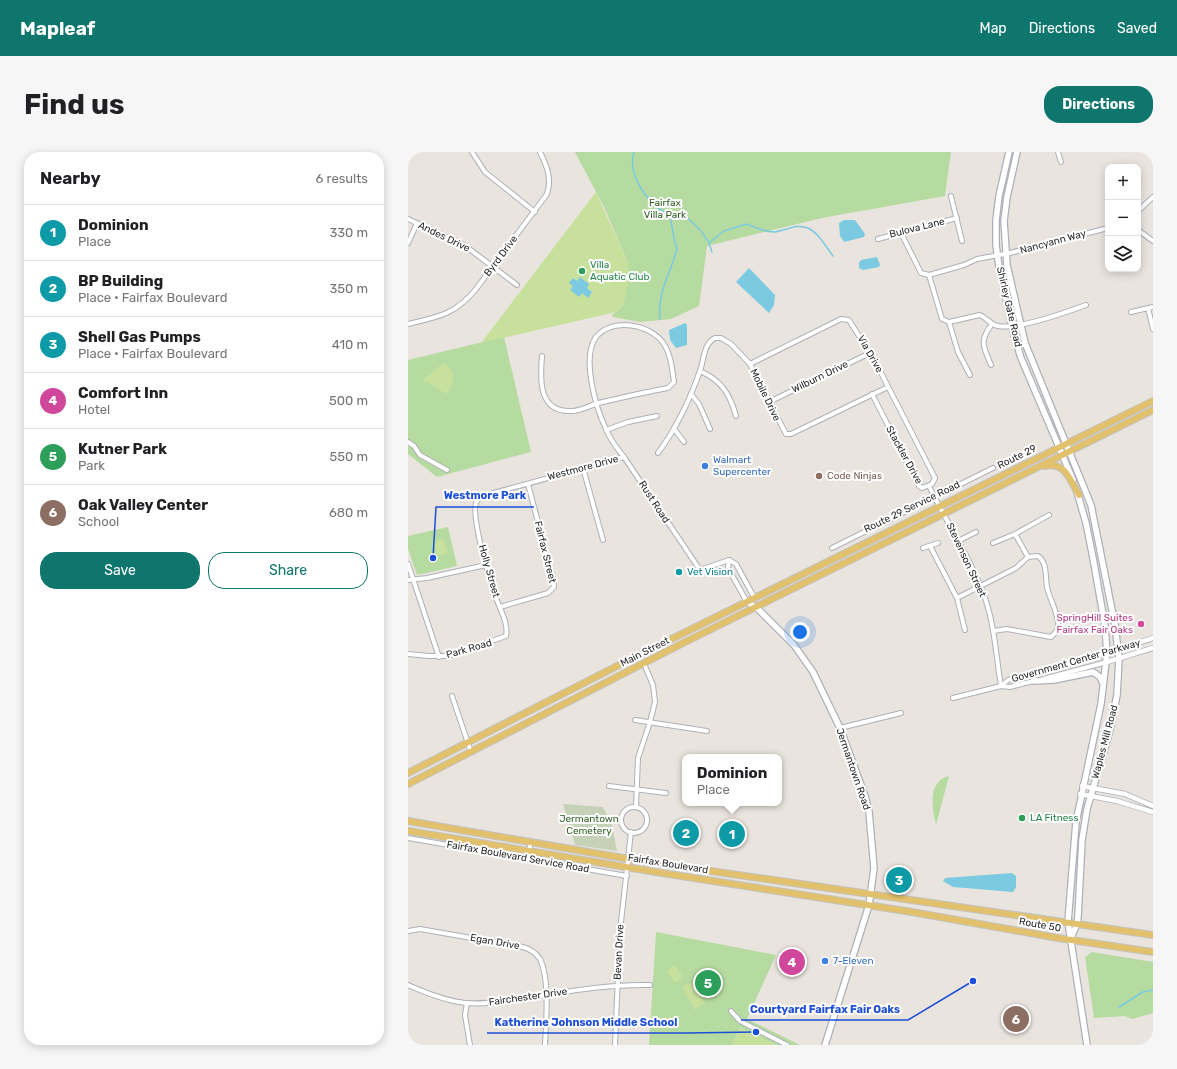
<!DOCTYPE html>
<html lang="en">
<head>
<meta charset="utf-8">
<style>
	body { margin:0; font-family:Rubik,sans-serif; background:#f6f6f6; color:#202124 }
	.controls { position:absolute; right:12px; top:12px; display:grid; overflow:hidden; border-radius:8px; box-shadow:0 2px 10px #0003 }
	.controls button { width:36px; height:36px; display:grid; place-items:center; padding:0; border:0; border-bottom:1px solid #e0e0e0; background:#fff; color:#202124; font:20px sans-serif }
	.you { position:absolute; left:392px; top:480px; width:14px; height:14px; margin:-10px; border:3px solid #fff; border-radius:50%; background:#1a73e8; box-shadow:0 0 0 6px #1a73e833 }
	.badge { display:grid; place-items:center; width:26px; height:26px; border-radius:50%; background:#0f766e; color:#fff; font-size:13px; font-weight:700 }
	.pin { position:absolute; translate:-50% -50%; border:2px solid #fff; box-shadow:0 1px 4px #0006 }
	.popup { position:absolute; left:274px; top:602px; width:100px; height:52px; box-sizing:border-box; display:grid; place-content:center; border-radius:8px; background:#fff; filter:drop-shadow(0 1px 3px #0005); font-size:13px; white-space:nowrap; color:#757577 }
	.popup b { font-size:15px; color:#202124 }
	.popup::after { content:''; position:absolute; left:50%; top:100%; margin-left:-8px; border:8px solid transparent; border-top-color:#fff }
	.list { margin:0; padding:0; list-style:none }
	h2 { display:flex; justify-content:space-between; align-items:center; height:52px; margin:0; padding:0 16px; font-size:17px }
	h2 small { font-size:13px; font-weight:400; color:#757577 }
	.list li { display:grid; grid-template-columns:26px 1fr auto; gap:12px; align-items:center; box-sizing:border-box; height:56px; padding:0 16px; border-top:1px solid #e0e0e0 }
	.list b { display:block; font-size:15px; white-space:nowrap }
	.list p { margin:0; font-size:13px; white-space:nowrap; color:#757577 }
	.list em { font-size:13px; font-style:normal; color:#757577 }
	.actions { display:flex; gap:8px; padding:12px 16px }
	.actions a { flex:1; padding:9px 0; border:1px solid #0f766e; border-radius:16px; text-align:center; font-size:14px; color:#0f766e }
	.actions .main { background:#0f766e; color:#fff }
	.icon { flex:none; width:22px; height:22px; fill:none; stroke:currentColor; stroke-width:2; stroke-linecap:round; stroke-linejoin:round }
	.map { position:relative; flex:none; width:745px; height:893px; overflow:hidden; border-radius:16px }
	header { display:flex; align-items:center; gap:24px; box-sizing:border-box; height:56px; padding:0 20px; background:#0f766e; color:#fff }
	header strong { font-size:19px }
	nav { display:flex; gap:22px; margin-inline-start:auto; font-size:14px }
	.intro { display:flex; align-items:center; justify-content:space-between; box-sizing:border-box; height:96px; padding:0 24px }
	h1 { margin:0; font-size:28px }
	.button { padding:10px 18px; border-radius:16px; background:#0f766e; color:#fff; font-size:14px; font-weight:700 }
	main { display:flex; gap:24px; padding:0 24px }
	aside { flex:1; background:#fff; border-radius:16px; box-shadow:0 2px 10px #0003 }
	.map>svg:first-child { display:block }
</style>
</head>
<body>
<header>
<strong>Mapleaf</strong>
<nav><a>Map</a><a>Directions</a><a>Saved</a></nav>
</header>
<div class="intro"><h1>Find us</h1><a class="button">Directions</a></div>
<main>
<aside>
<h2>Nearby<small>6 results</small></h2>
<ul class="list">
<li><span class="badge" style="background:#0f9aa8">1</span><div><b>Dominion</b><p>Place</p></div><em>330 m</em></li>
<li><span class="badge" style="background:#0f9aa8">2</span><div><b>BP Building</b><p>Place · Fairfax Boulevard</p></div><em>350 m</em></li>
<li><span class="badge" style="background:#0f9aa8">3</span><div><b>Shell Gas Pumps</b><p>Place · Fairfax Boulevard</p></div><em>410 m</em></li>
<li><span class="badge" style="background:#d1479c">4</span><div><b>Comfort Inn</b><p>Hotel</p></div><em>500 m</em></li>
<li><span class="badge" style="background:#2e9e5b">5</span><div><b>Kutner Park</b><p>Park</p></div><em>550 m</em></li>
<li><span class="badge" style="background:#8d6e63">6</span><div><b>Oak Valley Center</b><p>School</p></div><em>680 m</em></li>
</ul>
<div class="actions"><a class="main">Save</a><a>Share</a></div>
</aside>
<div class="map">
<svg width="745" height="893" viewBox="0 0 745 893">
	<rect width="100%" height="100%" fill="#eae4de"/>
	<g fill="#b6dba0">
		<polygon points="167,0 543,0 537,44 414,66 299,94 291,154 263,167 232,170 205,165 204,163 215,154 220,111 196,55"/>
		<polygon points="96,185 123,300 29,325 0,302 0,208"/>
		<polygon points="40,375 49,414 9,423 0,397 0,384"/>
		<path d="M541,624l-13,49c-4,-18 -9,-43 13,-49z"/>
		<polygon points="248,780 368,803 339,867 392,893 368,893 332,876 324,893 241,893"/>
		<polygon points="684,800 745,810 745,861 724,867 717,864 686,866 677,805"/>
	</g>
	<polygon fill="#c5d2b7" points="155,652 195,655 204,673 209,699 167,693"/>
	<g fill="#c7e19d">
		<polygon points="188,40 220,111 221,127 215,154 208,160 73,191"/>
		<polygon points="35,211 42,216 46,223 43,236 38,242 20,230 16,230 16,226 19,225"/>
		<polygon points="35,387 40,401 30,404 25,390"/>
		<polygon points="267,813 275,825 267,831 259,819"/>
		<polygon points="284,830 297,851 287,858 274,835"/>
		<polygon points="332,876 368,893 324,893"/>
	</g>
	<g fill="#7ccae1">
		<polygon points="436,68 447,68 457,82 456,85 436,90 432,84 431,71"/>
		<polygon points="469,105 472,113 471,115 455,118 451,116 451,111 453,108"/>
		<polygon points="341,116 367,143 366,153 361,161 328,130"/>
		<polygon points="172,125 181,132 179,136 184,140 180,146 174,141 171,145 162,138 165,134 161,131 165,126 169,129"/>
		<polygon points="277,171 279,173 279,193 268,196 262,188 261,178"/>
		<polygon points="604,721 608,724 608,735 605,740 545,735 535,729 537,726"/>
	</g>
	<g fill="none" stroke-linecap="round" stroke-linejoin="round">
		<g stroke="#7ccae1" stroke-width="1.5">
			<path d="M226,0c-7,22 13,51 32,61 7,3 16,1 21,5 8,6 17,16 22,25l15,-12 23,-7c9,4 17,8 27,8 11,-1 23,-9 34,-4 11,5 18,19 25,28"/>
			<polyline points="301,91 304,100"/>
			<path d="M252,167c-3,-28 11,-45 17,-71l-2,-5 -4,-22 3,-5"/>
			<polyline points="711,855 735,840 745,838"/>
		</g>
		<g stroke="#aeb0b9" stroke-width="6">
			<g id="minor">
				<polyline points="64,0 77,20 127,60"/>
				<polyline points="650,0 653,10"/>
				<polyline points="543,44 554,89"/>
				<polyline points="730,59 745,45"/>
				<polyline points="0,67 56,93 109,133"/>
				<polyline points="730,78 745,89"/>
				<polyline points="493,81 513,121 521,123 556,113 569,107 602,101 700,76"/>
				<polyline points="470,87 549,66"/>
				<polyline points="0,91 9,71"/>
				<polyline points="521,123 534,167 541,170"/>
				<polyline points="740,156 745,177"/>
				<polyline points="723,160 745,155"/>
				<path d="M541,170l31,-7c7,3 11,10 18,11 19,4 69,-14 88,-21"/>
				<polyline points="541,170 550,200 562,223"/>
				<path d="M0,172c30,-7 48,-10 68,-35l71,-95c5,-15 0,-28 -7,-42"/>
				<path d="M134,204c-2,23 -4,57 30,55 9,0 17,-5 26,-8 23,-5 47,-11 70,-15l6,-6c-2,-13 -3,-27 -10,-38 -13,-20 -52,-27 -68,-7 -15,21 0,71 10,92 4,11 11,19 18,28l76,113 29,-10"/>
				<polyline points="342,212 433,167 441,168 468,211 527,326 524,332 514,336 511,334 464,242"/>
				<path d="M583,213c-8,-19 -12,-24 1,-41"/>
				<path d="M292,219c21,9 30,23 36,45"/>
				<polyline points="283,242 291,252 302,277"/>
				<polyline points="361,250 462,201"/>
				<polyline points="198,278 220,270 249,264"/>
				<polyline points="267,278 276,290"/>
				<polyline points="0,290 6,294 12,303 39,318"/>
				<path d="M250,301c20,-27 32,-53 43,-85 3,-11 3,-24 14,-30h6l10,6 19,20 36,70h5l97,-47"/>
				<polyline points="175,316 195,388"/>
				<path d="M521,334c18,37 42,73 56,112 10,29 11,59 16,88"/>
				<polyline points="607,382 641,363"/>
				<polyline points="550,389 568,380"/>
				<polyline points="585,391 607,382 620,405"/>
				<polyline points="522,394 549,446 557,478"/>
				<polyline points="424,396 585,316"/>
				<polyline points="515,396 530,391"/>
				<polyline points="0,412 31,505"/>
				<polyline points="0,428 19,426 78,413"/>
				<path d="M549,446l59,-30 12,-11 10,-1c11,8 6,23 10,35 3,10 11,24 10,36 0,4 -4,7 -7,10l-44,-8 -14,2"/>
				<polyline points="339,450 320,416 321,408 328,412 347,447"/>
				<polyline points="92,455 140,441 146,435 145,427 120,332"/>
				<path d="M0,502l21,2h19l58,-20c3,-13 -7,-28 -11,-41 -5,-15 -26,-83 -18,-94 3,-5 8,-6 13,-7l134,-37"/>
				<polyline points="635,527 699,510"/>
				<polyline points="593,534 600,528 699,501"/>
				<polyline points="44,544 63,600"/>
				<polyline points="545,546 593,534 602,535 629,528"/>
				<polyline points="227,568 299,579"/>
				<polyline points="432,576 493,561"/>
				<polyline points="201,634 258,641"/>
				<polyline points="228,655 230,606 242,570 247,550 245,533 236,512"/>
				<circle cx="226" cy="668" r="13"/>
				<polyline points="0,686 219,724"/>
				<polyline points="119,707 123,690"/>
				<path d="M0,779l12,-2 103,18c7,2 13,6 17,12 10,20 6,64 5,86"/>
				<path d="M0,833c18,8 38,16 58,18 22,2 45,-3 66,-6 39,-6 78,-13 118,-12"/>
				<polyline points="59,851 57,863 62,893"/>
				<polyline points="323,859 332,869 379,893"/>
				<polyline points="207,893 212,779 223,680"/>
			</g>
		</g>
		<g stroke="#aeb0b9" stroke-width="6">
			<g id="tertiary">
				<polyline points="699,501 745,486"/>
				<polyline points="699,510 745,496"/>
				<polyline points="674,634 717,642 745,654"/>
				<polyline points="672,642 709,649 745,660"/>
			</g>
		</g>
		<g stroke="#aeb0b9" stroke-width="8">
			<g id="secondary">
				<polyline points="601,0 591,44 588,68 588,93 591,115 606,183 613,206 665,328"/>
				<polyline points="609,0 599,45 596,69 599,113 617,191 683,353 707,473 711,507 709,543 702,578 679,657 674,688 670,765 669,772 662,788"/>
				<polyline points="669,340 678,371 685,406 697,474 699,501 693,552 668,670 660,770 679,893"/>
				<polyline points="339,450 349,456 386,493 405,520 432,576 457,644 461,660 466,716 461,753 417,893"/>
				<polyline points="626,529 646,528 685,520 692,525 695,531"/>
			</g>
		</g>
		<g stroke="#c3c3c3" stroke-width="8">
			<g id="primary">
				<path d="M637,314c20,-5 25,14 34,29"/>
				<polyline points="0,621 215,511 745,249"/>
				<polyline points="0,632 275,491 745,258"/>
				<polyline points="0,669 227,708 745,783"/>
				<polyline points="0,679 254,721 504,760 650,786 745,800"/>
			</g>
		</g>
		<use href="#minor" stroke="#fff" stroke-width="4"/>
		<use href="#tertiary" stroke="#fff" stroke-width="4.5"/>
		<use href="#secondary" stroke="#fff" stroke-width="5.5"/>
		<use href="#primary" stroke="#e1c16c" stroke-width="6"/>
	</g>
	<g fill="#2e9e5b" stroke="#fff" stroke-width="1.5">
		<circle cx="174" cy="119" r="4"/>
		<circle cx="614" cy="666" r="4"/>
	</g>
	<g fill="#3f7fe0" stroke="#fff" stroke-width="1.5">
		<circle cx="297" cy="314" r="4"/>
		<circle cx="417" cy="809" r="4"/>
	</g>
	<circle fill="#8d6e63" stroke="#fff" stroke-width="1.5" cx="411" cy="324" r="4"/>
	<circle fill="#0f9aa8" stroke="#fff" stroke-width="1.5" cx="271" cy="420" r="4"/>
	<circle fill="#d1479c" stroke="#fff" stroke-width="1.5" cx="733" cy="472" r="4"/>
	<g text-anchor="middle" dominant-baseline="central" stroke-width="4" stroke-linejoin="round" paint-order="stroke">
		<g font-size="10" fill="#315f22" stroke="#fff">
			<text x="257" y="51">Fairfax<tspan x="257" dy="12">Villa Park</tspan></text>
			<text x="181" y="667">Jermantown<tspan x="181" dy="12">Cemetery</tspan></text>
		</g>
		<g font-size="10" fill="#2a2a2a" stroke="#fff">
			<text transform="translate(509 76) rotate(-14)">Bulova Lane</text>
			<text transform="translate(36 85) rotate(26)">Andes Drive</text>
			<text transform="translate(645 90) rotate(-15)">Nancyann Way</text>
			<text transform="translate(93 104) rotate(-53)">Byrd Drive</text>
			<text transform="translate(601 155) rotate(77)">Shirley Gate Road</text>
			<text transform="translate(462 202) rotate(60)">Via Drive</text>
			<text transform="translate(412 225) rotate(-26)">Wilburn Drive</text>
			<text transform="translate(357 243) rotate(64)">Mobile Drive</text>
			<text transform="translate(496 303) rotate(61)">Stackler Drive</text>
			<text transform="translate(609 305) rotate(-26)">Route 29</text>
			<text transform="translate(175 316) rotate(-15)">Westmore Drive</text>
			<text transform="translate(246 350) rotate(57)">Rust Road</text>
			<text transform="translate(504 355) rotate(-26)">Route 29 Service Road</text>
			<text transform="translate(137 400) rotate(76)">Fairfax Street</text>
			<text transform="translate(558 408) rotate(65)">Stevenson Street</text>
			<text transform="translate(81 419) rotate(74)">Holly Street</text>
			<text transform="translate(61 497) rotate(-16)">Park Road</text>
			<text transform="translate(237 500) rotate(-27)">Main Street</text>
			<text transform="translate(668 509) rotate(-16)">Government Center Parkway</text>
			<text transform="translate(697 590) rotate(-75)">Waples Mill Road</text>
			<text transform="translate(445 617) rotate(71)">Jermantown Road</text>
			<text transform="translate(110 705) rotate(10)">Fairfax Boulevard Service Road</text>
			<text transform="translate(260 712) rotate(9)">Fairfax Boulevard</text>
			<text transform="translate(632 773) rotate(10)">Route 50</text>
			<text transform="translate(87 790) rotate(10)">Egan Drive</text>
			<text transform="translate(211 800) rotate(-87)">Bevan Drive</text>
			<text transform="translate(120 845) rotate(-8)">Fairchester Drive</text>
		</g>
		<g font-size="10" fill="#27864d" stroke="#fff" text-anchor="start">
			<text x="182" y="113">Villa<tspan x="182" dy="12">Aquatic Club</tspan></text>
			<text x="622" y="666">LA Fitness</text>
		</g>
		<g font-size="10" fill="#366cbe" stroke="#fff" text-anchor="start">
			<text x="305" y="308">Walmart<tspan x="305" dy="12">Supercenter</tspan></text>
			<text x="425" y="809">7-Eleven</text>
		</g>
		<g font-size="10" fill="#785e54" stroke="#fff" text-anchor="start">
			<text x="419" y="324">Code Ninjas</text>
		</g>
		<g font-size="10" fill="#0d838f" stroke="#fff" text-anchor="start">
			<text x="279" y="420">Vet Vision</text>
		</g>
		<g font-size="10" fill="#b23c85" stroke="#fff" text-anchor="end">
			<text x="725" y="466">SpringHill Suites<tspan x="725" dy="12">Fairfax Fair Oaks</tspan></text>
		</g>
	</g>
	<path fill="none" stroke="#1d4ed8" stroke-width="1.5" d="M25 406L28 355H126M565 829L500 868H333M348 880L278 881H79"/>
	<g fill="#1d4ed8" stroke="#fff" stroke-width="1.5">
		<circle cx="25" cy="406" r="4"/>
		<circle cx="565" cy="829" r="4"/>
		<circle cx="348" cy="880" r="4"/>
	</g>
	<g font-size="11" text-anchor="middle" font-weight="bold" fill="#1d4ed8" stroke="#fff" stroke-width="4" stroke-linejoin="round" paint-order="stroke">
		<text x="77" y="347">Westmore Park</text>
		<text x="417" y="861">Courtyard Fairfax Fair Oaks</text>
		<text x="178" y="874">Katherine Johnson Middle School</text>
	</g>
</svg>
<div class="controls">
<button>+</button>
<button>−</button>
<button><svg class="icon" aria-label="layers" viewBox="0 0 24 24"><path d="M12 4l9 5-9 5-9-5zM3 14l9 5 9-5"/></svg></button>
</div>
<div class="you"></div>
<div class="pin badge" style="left:324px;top:682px;background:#0f9aa8">1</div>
<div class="popup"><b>Dominion</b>Place</div>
<div class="pin badge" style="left:278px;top:681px;background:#0f9aa8">2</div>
<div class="pin badge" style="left:491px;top:728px;background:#0f9aa8">3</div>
<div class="pin badge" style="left:384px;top:810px;background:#d1479c">4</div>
<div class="pin badge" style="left:300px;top:831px;background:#2e9e5b">5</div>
<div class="pin badge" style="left:608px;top:867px;background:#8d6e63">6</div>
</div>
</main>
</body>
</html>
